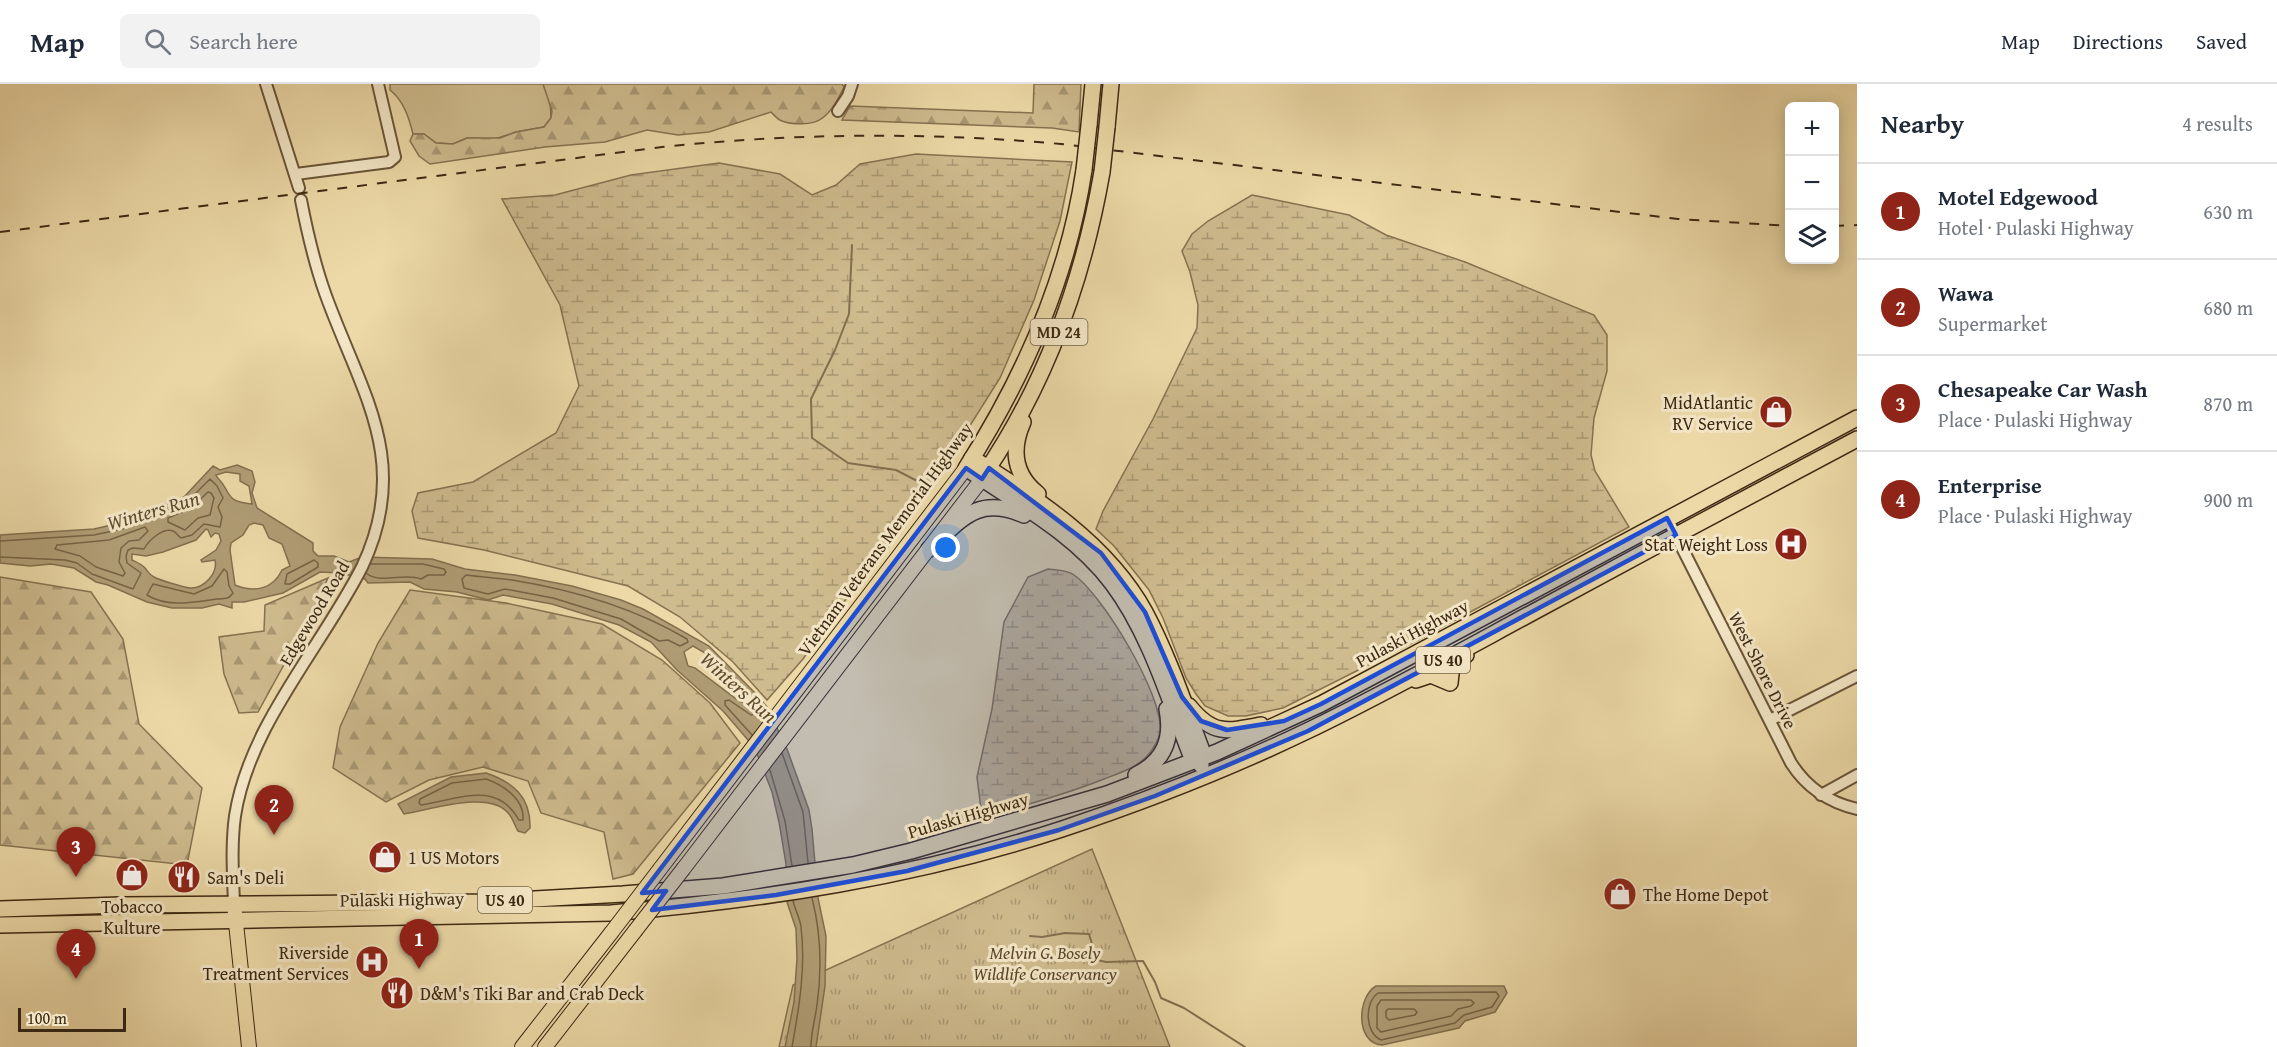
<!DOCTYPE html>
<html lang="en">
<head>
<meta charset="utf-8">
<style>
	body { margin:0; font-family:"Gentium Book Plus",serif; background:#f2f2f3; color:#1f2937 }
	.controls { position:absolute; right:18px; top:18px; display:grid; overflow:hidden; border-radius:9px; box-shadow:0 3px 15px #0003 }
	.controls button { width:54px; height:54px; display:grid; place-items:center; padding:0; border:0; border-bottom:2px solid #e0e1e3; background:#fff; color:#1f2937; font:30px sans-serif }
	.scale { position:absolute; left:18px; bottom:15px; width:108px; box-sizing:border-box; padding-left:6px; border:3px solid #3d2913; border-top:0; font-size:16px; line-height:21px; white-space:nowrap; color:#3d2913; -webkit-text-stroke:4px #f3e6c6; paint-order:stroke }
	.you { position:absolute; left:946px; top:464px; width:21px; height:21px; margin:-15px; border:4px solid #fff; border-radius:50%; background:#1a73e8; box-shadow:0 0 0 9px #1a73e833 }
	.badge { display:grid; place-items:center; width:39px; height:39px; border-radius:50%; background:#8f2418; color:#fff; font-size:20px; font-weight:700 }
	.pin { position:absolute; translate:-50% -50px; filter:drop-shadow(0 2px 3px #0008) }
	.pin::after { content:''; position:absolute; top:32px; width:21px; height:18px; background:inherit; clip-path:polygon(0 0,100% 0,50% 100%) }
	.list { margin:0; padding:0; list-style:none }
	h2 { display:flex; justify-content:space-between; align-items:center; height:78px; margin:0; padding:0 24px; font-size:26px }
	h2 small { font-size:20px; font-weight:400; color:#747a83 }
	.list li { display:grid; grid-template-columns:39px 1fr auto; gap:18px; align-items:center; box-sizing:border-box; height:96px; padding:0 24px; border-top:2px solid #e0e1e3 }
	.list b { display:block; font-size:22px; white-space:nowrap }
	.list p { margin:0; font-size:20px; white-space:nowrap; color:#747a83 }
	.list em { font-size:20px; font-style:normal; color:#747a83 }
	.icon { flex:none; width:33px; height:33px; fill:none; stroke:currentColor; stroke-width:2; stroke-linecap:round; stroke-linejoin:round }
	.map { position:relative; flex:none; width:1857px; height:963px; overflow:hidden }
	header { display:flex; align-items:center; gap:36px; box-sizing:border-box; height:84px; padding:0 30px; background:#fff; border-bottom:2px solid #e0e1e3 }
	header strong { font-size:28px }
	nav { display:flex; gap:33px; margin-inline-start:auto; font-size:21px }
	.search { width:420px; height:54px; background:#f2f2f3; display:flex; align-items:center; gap:15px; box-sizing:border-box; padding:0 21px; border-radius:9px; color:#747a83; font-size:22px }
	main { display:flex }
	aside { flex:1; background:#fff }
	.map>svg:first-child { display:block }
</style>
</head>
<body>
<header>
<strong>Map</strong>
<div class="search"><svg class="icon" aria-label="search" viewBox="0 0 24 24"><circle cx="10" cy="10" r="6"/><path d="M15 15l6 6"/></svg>Search here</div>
<nav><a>Map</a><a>Directions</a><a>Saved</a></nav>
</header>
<main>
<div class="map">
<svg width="1857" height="963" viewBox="0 0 1857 963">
	<defs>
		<pattern id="forest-firs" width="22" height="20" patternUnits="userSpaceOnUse" patternTransform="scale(1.5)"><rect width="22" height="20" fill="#cebb8e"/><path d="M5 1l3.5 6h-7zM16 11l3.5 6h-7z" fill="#a89873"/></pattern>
		<pattern id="wetland-marsh" width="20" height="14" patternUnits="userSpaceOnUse" patternTransform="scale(1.5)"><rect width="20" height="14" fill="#cebb8e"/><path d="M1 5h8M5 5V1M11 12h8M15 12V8" fill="none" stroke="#a89873"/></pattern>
		<pattern id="park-tufts" width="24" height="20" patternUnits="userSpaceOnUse" patternTransform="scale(1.5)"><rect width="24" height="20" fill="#cebb8e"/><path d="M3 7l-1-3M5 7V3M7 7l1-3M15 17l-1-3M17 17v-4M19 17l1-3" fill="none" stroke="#a89873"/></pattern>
	</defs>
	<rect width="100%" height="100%" fill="#ecd9a7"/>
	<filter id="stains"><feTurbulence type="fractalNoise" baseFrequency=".00333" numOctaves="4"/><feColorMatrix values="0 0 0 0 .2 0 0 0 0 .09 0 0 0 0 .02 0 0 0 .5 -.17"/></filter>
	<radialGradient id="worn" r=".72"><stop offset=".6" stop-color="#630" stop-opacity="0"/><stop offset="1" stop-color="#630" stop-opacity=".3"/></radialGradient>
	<path fill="#cebb8e" stroke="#867250" stroke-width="1.5" d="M390,0h153l7,15 1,19 -7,9 -28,5 -21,7 -28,-1 -14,6 -17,-1 -12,-9h-11c-4,-16 -9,-33 -23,-44z"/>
	<g fill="url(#forest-firs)" stroke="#867250" stroke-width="1.5">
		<path d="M543,0h299l2,3c-5,10 -12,25 -23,32 -8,6 -29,6 -39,2 -4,-1 -8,-6 -11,-9l-62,20 -31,3 -31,-5 -42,12 -60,5 -115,17 -11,-8 -9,-15 3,-7h11l12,9 17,1 14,-6h33l16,-6 28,-5 7,-9 1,-7z"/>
		<polygon points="1034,0 1081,0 1079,48 1052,44 842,36 850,22 1033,29"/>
		<polygon points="0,493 91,508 123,555 139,640 202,704 187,781 0,761"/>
		<polygon points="328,494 309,535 258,628 239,629 224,590 219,553 264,547 265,521"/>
		<polygon points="410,506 506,519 602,540 662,576 710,619 740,659 633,790 613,795 604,748 541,729 528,697 483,683 429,696 386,718 333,684 340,643 378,559"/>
	</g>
	<g fill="url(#wetland-marsh)" stroke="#867250" stroke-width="1.5">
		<polygon points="916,70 1072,78 1060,137 1034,216 1000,294 954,367 899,449 844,518 803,575 767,616 733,578 680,533 628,502 484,466 418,454 412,427 418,409 473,398 556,349 579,302 560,221 502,115 555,111 631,91 719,79 780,90 812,111 836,101 860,80"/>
		<polygon points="1252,111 1349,131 1386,151 1465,178 1594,231 1607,251 1607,287 1594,334 1591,371 1595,387 1629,443 1416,557 1283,624 1246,632 1228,632 1205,622 1196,610 1186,594 1163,534 1149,506 1114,462 1096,445 1103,427 1153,335 1197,244 1198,221 1190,188 1182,167 1192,150 1208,137"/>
		<path d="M1048,485c8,1 20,1 26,6 29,20 90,122 86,156 -1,9 -9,22 -16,28 -11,10 -27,15 -40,20 -40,16 -80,27 -122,38l-5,-40 15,-68 12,-87 24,-45z"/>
	</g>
	<polygon fill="url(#park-tufts)" stroke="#867250" stroke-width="1.5" points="1092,765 1170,963 779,963 793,901"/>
	<g fill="#b09d75" stroke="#826f4e" stroke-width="1.5" fill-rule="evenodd">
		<path d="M237,381l15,6 3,11 -3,11 5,15 56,35v8l5,5h16l15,6 13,-5 70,2 33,10 50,6 57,11 49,14 22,9 66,37 46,47 12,14 20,42 22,61 3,19 6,69 8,38 -1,50 -9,61h-31l9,-45 3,-44 -1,-29 -9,-27 -1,-38 -7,-42 -7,-30 -14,-36 -10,-16 -25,-29 -46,-41 -26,-28 -32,-17 -67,-21 -49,-9 -15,5 -31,-8 -33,-3 -14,-7 -42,1 -3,-4 -25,-6 -20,-1 -37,21 -39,9h-12v6l-13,-4 -17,4h-30l-25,-6 -39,-17 -12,-3 -22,-14 -23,-4 -21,2 -30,-3v-28l94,-6 26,-6 64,-26 29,-31 7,4zM226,388l14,2v7l9,5 3,18c-29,-3 -19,-11 -35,-27l-1,-2zM254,439l9,2 6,13 13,6 8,22 -8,4c-9,19 -27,23 -47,15l-5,-35 1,-7 12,-8 6,-10zM206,445l2,1 3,7 4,-4 4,1 2,7 -5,9 -15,10 1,2 13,-2c3,13 -11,29 -25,28 -7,-1 -31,-8 -36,-11 -5,-2 -6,-6 -10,-10 -3,-3 -8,-5 -12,-7v-6l14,2 17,-4 33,-12zM693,562c11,6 23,13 32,23 3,4 5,8 9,11 11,10 21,12 22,30l-21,-12 -40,-30 -7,-2 -4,-14z"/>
		<path d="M486,689c27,9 45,24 44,55l-5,5 -7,-2c-3,-5 -5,-12 -9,-17 -19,-25 -78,-4 -105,0l-6,-10 53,-27z"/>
		<path d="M1376,902h128l3,7 -12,19 -30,9 -6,7 -77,17c-27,-2 -25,-48 -6,-59z"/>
	</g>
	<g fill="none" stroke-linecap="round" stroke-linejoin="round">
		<g stroke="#766344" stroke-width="1.5">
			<polygon points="208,408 211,409 214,414 210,431 198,434 185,446 168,438 168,434 191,424"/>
			<polygon points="145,443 148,447 139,456 129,457 121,464 119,478 125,489 123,492 96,483 80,472 55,465 57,461 109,456"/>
			<path d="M0,457l94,-6 28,-6 65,-27 23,-23 7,7 6,12 -5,9 4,10 -2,10 -16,-3 -12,11 -11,3c-3,-2 -5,-6 -8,-7 -10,-4 -25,10 -29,18l-11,-1 -5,2 -2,6 1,7 14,10 -8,16 -41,-15 -15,-11 -12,-3 -65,-3"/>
			<polygon points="314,476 318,479 318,483 290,500 285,500 287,490"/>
			<path d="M224,485l3,3 2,14 4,7c-5,7 -7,5 -16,6 -23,3 -49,9 -70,-4l6,-11 41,10 18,-8z"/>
			<path d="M366,489c15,12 38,-1 55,6l7,-4h16l2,-3 -2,-3 -21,-5h-53"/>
			<path d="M466,491c15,2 31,3 46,5 62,10 121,27 175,59l1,3 -8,4 -12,-6 -9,1 -38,-22 -68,-21 -48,-9 -17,5 -24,-6 -2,-9z"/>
			<polyline points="752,651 725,621 725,617 729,616 751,631 762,629 766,633"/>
			<polyline points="782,669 803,728 808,779"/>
			<polyline points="770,686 785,737 792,782"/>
			<path d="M486,695c17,6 39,20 37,41h-4c-23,-41 -62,-20 -98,-15l-2,-2 1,-4 32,-16z"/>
			<path d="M1496,908l3,4 -7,11 -28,8 -9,8 -74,17c-16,-7 -17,-37 -3,-47z"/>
			<polygon points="1381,916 1471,916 1474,919 1471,922 1458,925 1451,932 1381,948 1377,944 1377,922"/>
			<polygon points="1388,925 1414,925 1417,928 1415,931 1389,936 1386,933 1386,927"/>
			<path d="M792,963c7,-39 14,-80 9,-120 -1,-9 -6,-17 -8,-26"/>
			<path d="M811,963c0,-14 4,-28 6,-42 5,-36 4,-72 -5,-107"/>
		</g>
		<g stroke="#826f4e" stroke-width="2">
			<polyline points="852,161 849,230 835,266 811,315 812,354 848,379 896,386 923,400"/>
			<polyline points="1030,852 1042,853 1065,849 1089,850 1097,876 1106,878 1143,877 1155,898 1161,914 1184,924 1245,963"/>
		</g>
		<g stroke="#695538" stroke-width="14">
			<g id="minor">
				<polyline points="266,0 299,104"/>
				<polyline points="838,27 848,12 852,0"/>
				<polyline points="296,90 389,78 395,73 378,0"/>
				<path d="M1667,434l124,245c16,25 37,39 66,46"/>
				<polyline points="1770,636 1857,592"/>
				<polyline points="1821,711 1857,691"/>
				<path d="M234,820c-1,-29 -3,-59 1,-88 14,-91 86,-168 127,-249 51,-107 -2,-176 -37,-274 -11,-31 -18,-62 -24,-93"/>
			</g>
		</g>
		<g stroke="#3d2913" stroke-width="16">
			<g id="major">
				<polyline points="684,784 982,395"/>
				<polyline points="660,785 966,384"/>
				<polyline points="234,820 249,963"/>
				<polyline points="522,963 611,849"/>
				<polyline points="545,963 635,847"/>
			</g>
		</g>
		<g stroke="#3d2913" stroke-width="18">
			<g id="highway">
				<polyline points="1089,41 1093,0"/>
				<polyline points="1107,43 1111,0"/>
				<path d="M1084,86c-16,108 -60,207 -118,298 50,34 109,66 146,115 37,49 56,113 78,170l7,1 4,11"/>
				<path d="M1023,338c-12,27 -9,53 15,72"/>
				<path d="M972,374c65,41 135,85 173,154 23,43 39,91 56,136l-4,6"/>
				<path d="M983,392c63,-92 100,-195 119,-304"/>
				<path d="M929,465c33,-30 48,-54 95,-34"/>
				<polyline points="1416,596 1431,591 1450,599 1452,581 1466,571"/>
				<path d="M1189,622c23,29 37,26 72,19"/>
				<path d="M1136,691c28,-14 37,-36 31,-66"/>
				<polyline points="0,825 120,821 483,818 623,810 723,802 853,781 911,767 1107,710 1217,668 1321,620 1857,334"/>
				<path d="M0,841l611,-12c153,-13 305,-36 451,-84 84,-28 166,-60 245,-98 79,-38 156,-81 234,-123 105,-57 210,-113 316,-169"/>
			</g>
		</g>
		<use href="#minor" stroke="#f3e6c6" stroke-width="10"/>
		<use href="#major" stroke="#ecd9a7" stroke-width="14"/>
		<use href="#highway" stroke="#ecd9a7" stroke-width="15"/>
		<g stroke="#3d2913" stroke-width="2" stroke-dasharray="10 10" stroke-linecap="butt">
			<polyline points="1834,142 1857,141"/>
			<path d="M0,148l662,-85c133,-14 266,-15 399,-3l617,75 112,7"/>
		</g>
		<g stroke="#3d2913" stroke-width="16" stroke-linecap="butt">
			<g id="major-bridge">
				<polyline points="635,847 684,784"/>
				<polyline points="611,849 660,785"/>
			</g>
		</g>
		<g stroke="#3d2913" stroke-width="18" stroke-linecap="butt">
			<g id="highway-bridge">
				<polyline points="1084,86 1089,41"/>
				<polyline points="1102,88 1107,43"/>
			</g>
		</g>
		<use href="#major-bridge" stroke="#ecd9a7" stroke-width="14"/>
		<use href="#highway-bridge" stroke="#ecd9a7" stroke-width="15"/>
	</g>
	<path fill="#1d4ed8" fill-opacity="0.2" stroke="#1d4ed8" stroke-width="4.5" stroke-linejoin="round" d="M966,384l16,11 7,-11 112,85 44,59 37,85 19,24 26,9 57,-9 37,-17 346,-186 9,17 -368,196 -153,65 -96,34 -152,41 -131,24 -124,15 14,-19 -24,2z"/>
	<defs>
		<g id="shop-disc" transform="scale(1.725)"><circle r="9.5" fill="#8f2418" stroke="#f3e6c6"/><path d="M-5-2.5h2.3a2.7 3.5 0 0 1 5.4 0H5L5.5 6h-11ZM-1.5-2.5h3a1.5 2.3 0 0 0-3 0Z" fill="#fff"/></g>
		<g id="hospital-disc" transform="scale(1.725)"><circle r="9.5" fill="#8f2418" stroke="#f3e6c6"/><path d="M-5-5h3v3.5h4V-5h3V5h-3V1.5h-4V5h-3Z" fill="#fff"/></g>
		<g id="restaurant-disc" transform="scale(1.725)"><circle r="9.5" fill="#8f2418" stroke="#f3e6c6"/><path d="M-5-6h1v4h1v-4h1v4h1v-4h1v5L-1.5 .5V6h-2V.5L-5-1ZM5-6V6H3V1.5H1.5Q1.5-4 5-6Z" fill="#fff"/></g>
	</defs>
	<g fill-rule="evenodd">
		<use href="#shop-disc" x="1776" y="328"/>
		<use href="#hospital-disc" x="1791" y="460"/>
		<use href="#shop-disc" x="385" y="773"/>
		<use href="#shop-disc" x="132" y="791"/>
		<use href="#restaurant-disc" x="184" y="793"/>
		<use href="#shop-disc" x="1620" y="810"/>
		<use href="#hospital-disc" x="372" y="878"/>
		<use href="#restaurant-disc" x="397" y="909"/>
	</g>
	<g text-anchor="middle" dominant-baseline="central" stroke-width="6" stroke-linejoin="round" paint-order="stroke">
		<g fill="#f3e6c6" stroke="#746249" stroke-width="1.5">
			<rect x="1030.5" y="235" width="57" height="26" rx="4.5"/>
			<rect x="1416" y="563" width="54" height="26" rx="4.5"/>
			<rect x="478" y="803" width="54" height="26" rx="4.5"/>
		</g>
		<g font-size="16" font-weight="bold" fill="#3d2913">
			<text x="1059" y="248">MD 24</text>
			<text x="1443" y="576">US 40</text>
			<text x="505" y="816">US 40</text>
		</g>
		<g font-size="18" fill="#3d2913" stroke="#f3e6c6" text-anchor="start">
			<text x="1753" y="318" text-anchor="end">MidAtlantic<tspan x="1753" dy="21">RV Service</tspan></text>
			<text x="1768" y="460" text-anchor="end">Stat Weight Loss</text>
			<text x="408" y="773">1 US Motors</text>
			<text x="207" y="793">Sam's Deli</text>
			<text x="1643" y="810">The Home Depot</text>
			<text x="132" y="822" text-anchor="middle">Tobacco<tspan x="132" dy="21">Kulture</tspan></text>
			<text x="349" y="868" text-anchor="end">Riverside<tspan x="349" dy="21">Treatment Services</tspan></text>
			<text x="420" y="909">D&amp;M's Tiki Bar and Crab Deck</text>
		</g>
		<g font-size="18" fill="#3d2913" stroke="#f3e6c6">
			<text transform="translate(885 455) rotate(-54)">Vietnam Veterans Memorial Highway</text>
			<text transform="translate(314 529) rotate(-59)">Edgewood Road</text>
			<text transform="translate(1412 549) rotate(-28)">Pulaski Highway</text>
			<text transform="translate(1763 586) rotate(63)">West Shore Drive</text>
			<text transform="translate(968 731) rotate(-16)">Pulaski Highway</text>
			<text transform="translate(402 815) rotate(-1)">Pulaski Highway</text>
		</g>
		<g font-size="18" font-style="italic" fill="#5a462c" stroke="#f3e6c6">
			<text x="1045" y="868">Melvin G. Bosely<tspan x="1045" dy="21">Wildlife Conservancy</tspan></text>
		</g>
		<g font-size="20" font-style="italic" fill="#604c30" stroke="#f3e6c6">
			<text transform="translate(153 426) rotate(-16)">Winters Run</text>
			<text transform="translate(739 603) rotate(42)">Winters Run</text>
		</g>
	</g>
	<rect width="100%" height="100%" filter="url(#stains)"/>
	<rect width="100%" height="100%" fill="url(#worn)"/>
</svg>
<div class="controls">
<button>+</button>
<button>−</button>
<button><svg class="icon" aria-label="layers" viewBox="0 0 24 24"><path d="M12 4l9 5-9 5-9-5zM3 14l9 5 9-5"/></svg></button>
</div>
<div class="scale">100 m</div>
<div class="you"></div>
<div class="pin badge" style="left:419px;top:885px">1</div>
<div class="pin badge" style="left:274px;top:751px">2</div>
<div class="pin badge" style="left:76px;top:793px">3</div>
<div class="pin badge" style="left:76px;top:895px">4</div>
</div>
<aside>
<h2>Nearby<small>4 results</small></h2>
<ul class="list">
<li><span class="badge">1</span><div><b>Motel Edgewood</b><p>Hotel · Pulaski Highway</p></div><em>630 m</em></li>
<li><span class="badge">2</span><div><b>Wawa</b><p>Supermarket</p></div><em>680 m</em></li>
<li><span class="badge">3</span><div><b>Chesapeake Car Wash</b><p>Place · Pulaski Highway</p></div><em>870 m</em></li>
<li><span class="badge">4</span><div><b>Enterprise</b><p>Place · Pulaski Highway</p></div><em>900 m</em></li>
</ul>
</aside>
</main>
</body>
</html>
